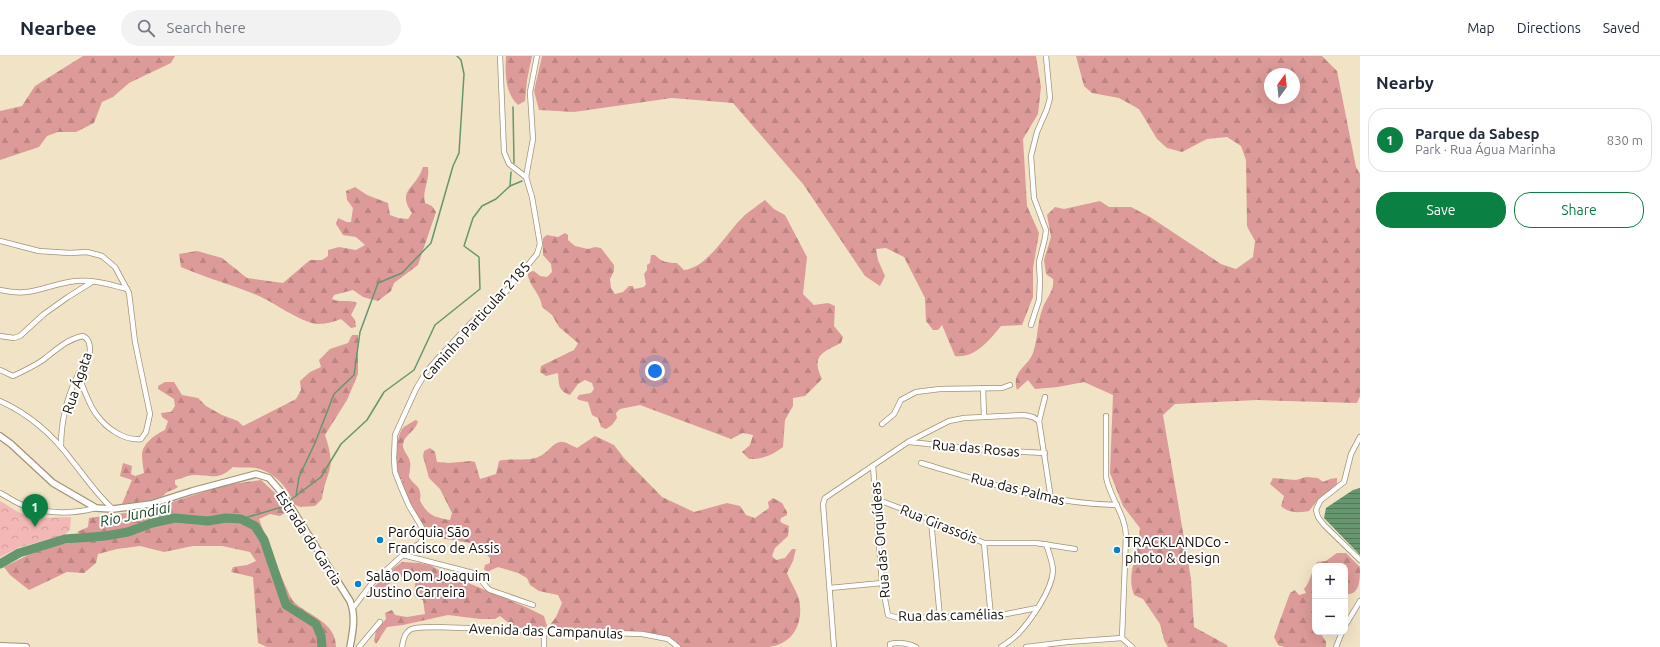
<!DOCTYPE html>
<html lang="en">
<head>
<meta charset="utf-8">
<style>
	body { margin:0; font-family:Ubuntu,sans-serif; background:#f2f2f3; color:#1f2937 }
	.controls { position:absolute; right:12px; bottom:12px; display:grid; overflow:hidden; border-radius:8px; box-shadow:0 4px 16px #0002 }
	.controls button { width:36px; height:36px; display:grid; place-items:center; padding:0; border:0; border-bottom:1px solid #e0e1e3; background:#fff; color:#1f2937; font:20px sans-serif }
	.compass { position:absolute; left:1264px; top:12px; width:36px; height:36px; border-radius:50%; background:#fff; box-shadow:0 4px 16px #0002; rotate:15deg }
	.you { position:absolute; left:655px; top:315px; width:14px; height:14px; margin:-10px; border:3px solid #fff; border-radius:50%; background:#1a73e8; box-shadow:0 0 0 6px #1a73e833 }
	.badge { display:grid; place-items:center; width:26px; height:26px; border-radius:50%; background:#0b8043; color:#fff; font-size:13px; font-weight:700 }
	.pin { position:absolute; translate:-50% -33px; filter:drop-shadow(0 1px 2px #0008) }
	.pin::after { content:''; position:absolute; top:21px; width:14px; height:12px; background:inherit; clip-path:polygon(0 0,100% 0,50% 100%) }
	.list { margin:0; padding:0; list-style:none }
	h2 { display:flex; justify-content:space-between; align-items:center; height:52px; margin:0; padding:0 16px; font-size:17px }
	h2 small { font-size:13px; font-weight:400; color:#747a83 }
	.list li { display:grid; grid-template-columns:26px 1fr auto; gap:12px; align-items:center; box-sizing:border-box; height:64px; margin:0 8px 8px; padding:0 8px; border:1px solid #e0e1e3; border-radius:16px }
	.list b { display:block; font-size:15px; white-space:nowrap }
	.list p { margin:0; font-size:13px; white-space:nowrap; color:#747a83 }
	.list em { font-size:13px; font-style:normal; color:#747a83 }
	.actions { display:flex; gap:8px; padding:12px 16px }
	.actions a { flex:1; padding:9px 0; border:1px solid #0b8043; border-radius:16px; text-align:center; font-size:14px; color:#0b8043 }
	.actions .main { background:#0b8043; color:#fff }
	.icon { flex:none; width:22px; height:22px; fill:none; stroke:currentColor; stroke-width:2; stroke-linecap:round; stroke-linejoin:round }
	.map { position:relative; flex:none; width:1360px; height:591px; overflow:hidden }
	header { display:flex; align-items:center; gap:24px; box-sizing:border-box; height:56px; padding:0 20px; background:#fff; border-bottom:1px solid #e0e1e3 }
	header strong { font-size:19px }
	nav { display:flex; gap:22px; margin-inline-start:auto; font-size:14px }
	.search { width:280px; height:36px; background:#f2f2f3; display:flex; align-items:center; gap:10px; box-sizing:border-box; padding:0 14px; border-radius:22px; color:#747a83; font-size:15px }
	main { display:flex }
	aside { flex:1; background:#fff }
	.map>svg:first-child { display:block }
</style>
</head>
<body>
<header>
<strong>Nearbee</strong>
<div class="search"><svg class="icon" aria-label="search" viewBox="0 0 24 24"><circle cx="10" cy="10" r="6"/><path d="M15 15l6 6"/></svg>Search here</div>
<nav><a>Map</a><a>Directions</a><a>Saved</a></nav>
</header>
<main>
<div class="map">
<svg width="1360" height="591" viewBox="0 0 1360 591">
	<defs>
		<pattern id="forest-firs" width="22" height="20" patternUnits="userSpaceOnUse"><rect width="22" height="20" fill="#dc9b98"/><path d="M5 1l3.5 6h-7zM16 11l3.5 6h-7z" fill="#bc8481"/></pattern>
		<pattern id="park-crowns" width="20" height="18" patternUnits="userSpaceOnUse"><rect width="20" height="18" fill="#f3b8b5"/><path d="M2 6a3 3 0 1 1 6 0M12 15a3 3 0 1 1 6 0" fill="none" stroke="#cf9d9a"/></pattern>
		<pattern id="water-rules" width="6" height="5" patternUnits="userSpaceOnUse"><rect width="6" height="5" fill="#66966e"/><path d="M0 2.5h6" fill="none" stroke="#537958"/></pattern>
	</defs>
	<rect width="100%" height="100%" fill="#f1e3c5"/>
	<g fill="url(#forest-firs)" fill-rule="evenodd">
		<polygon points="83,0 175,0 171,7 129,27 113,41 102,46 94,67 76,76 58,76 47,80 39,91 0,104 0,55 22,50 35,30"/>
		<path d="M506,0h26l-5,24 -2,21 -7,4c-13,-12 -13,-32 -12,-49z"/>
		<path d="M542,0h494l5,31 -3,27 -15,25 4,67 12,27 -6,35v29l-11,28 -21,1c-11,14 -27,33 -46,30l-13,-31 -4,5h-5l-7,-9 -1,-23 -21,-41 -18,-9 -10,1 2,11 7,16 -5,10 -15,-10 -62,-92 -70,-81 -61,-5 -98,14 -35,-2 -5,-19z"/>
		<path d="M1076,0h246l15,15 19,96 4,7v222l-3,7 -100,-3 -82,4 -12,11 28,164 3,48 33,18 1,2h-60l-4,-7 -4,-16 -17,-25 -9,-4c-6,-16 -1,-29 3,-44 2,-8 2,-16 3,-23l-17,-22 -13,-33 3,-78 -29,-13 -26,5 -23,2 -7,-9 -11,10c-6,-19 11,-23 16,-37 5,-14 4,-29 9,-43 3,-11 13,-19 11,-31l-7,-5 -2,-14 7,-23 -4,-22 8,-8 9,2 36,-8 9,6h22l19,10 71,47 15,5 17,-12 2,-16 -8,-15 -1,-66 -5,-14 -14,-9 -20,2 -25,13 -15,-4 -10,-9 -18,-30 -20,-11 -27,-5 -8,-7zM1270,18h24v24h-24z"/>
		<path d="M423,111h5c2,13 -6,24 -3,36l7,3 4,6 -18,53 -24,18 -3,8 -13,10 -15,-4 -10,-7 -19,5 -2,4c8,4 17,0 25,4l-6,12 4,5 1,7 -5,1 -10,-9c-7,3 -16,5 -24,5 -17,-2 -42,-21 -58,-28 -26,-11 -53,-18 -78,-29l-2,-13 18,-3 25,7 25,20 36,5 27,-23h12l6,-4v-6l11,-3 17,3 9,-5 -9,-8 -13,-2 -7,-11 2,-6 9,4h4l2,-14 -6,-8 -1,-9 9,-4 12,8 21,8 2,12 8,3 10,1 4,-6c-16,-23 4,-24 11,-46z"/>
		<path d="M765,144l9,9 11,6 22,42 -4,37 11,11 14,-2 7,3 -1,20 9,11 -2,6c-20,10 -30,13 -19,36l-17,17 -12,2v8l-8,14 -2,27c-11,8 -19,12 -34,12l-7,-7 8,-7 3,-10 -10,-2 -12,6 -91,-34 -20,4 -4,4 1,5 -5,7 -6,4 -5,-2 -3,-9 -6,-3 -4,-13 -9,-2 -2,-2 2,-3 12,-2 3,-4 -2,-6 -7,-3 -7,4 -8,11c-12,-4 -11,-11 -12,-22l-12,3 -6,-4 1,-6 33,-16 4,-7 -19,-16 -7,-12 -10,-8c-1,-14 -15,-22 -14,-35l6,-1 6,5 7,1 5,-5 -1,-8 -8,-9v-17l4,-3 11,2 7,-4 3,2v5l7,6 13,3 7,-2 6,1 13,17v6l-4,8 1,9 4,6 8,-2 6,-6h4l1,3 10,-2 2,-3 -2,-10 3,-4v-5l3,-2 1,-8h4c6,7 13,8 22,8l7,7c24,-2 44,-40 61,-55 6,-5 13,-10 20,-15z"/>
		<path d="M352,279h6v39l-11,26 -22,35c4,12 8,25 4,37 -3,10 -6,17 -7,27l-7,7 -15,1 -6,-3c-7,-18 -20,-32 -38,-36 -7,-1 -16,0 -23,-1 -15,14 -21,8 -39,8 -7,0 -12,4 -19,5v4l3,3 -3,2 -8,3 -4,4 -11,4 -30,4 10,-24 -12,-4 3,-13 9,3 -1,8 4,2 9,-3c-1,-6 -2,-13 -2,-19 1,-11 14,-20 23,-24l3,-9 -6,-4 -1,-4 10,-1 4,-6 -1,-7 -16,-10v-3l7,-4h9l8,13 16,3 8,8 16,9 16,6 5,5 53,-27 5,-9 -1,-9 10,-9 11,-5 -2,-7 11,-11 18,-6z"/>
		<path d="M415,364l3,1c-2,10 -13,13 -15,23 -1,7 6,11 7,18 1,4 -1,11 -1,15 7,11 13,8 11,24 9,15 13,16 30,19l2,-7 -12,-24 -11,-11 -6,-22 1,-5 6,-3 5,4 2,10 12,1 22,-2 4,1 5,17 16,-5 3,-13c14,-4 30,2 43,-6 6,-3 11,-12 18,-13 5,-1 12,4 17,6l18,-12 19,9 10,13 38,39 32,15 33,-9 13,3 6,9 9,3 14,-10 -1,-6 5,-4 9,5 5,9v3l-6,3 -1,3 2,2 7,3 -1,10 -13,12 -3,8 4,4 9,-2 7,-9h4l-3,12 -6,12c3,8 9,17 12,26 5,23 -5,45 -30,48h-89l-4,-5 -8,-5 -24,-5 -92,-3 -2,-4 6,-8 6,-14 -4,-8 -19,-4 -9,-6 -3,-7 -9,-5 -20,-6 -11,5 -3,-3 1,-4 5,-2v-5l-13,-14 -50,-8c-5,-20 -23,-35 -25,-57h-3c-4,-14 -5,-36 3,-50 2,-3 9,-6 13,-9z"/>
		<path d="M1306,421l12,1 5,4 7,-3 7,-1v6l-20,17 -8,10c-9,2 -21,2 -28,-5l3,-10 -14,-12 3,-6 23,2z"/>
		<path d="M261,424l15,14 11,18 -7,4 -10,-2 -11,5c8,22 16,44 26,66 3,5 5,13 9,17 15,14 42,20 42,45h-69l-9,-4 -5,-66 -22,-5 2,-5 14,-2 9,-4 -6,-9 -28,-6h-29l-29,6 -24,-6 -23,3 -19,5 -2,9 -12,10 -17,-1 -38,18 -19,-15 -6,-8 26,-13 33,-10 32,-4 -18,-8 11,-5 1,-9 58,-8 78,-25z"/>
		<path d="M1337,497h9l14,14c0,13 0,29 -15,27v-28h-30v66h5l6,10v5h-42l-6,-2 -4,-8 16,-44 5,-3 4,5 7,-2 -2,-4c7,-8 7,-18 13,-27l9,-1z"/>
		<polygon points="402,506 419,507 430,509 444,517 526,551 544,560 547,570 543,572 529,571 521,577 500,560 495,563 480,563 448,559 403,569 387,571 376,588 374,585 376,574 386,563 385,557 392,554 395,559 407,561 425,558 423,544 416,542 414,539 416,519 409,517 389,528 377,537 372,533 391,514"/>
	</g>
	<polygon fill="url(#park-crowns)" points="0,445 20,457 41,462 71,461 70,474 63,480 20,491 0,501"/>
	<polygon fill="url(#water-rules)" points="1360,432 1360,499 1324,462 1326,452 1353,434"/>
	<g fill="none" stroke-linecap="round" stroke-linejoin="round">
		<g stroke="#66966e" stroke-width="1.5">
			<polyline points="513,51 514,107"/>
			<polyline points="510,130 511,116"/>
			<polyline points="296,440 299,421 315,387 334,338 354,319 360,276 378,227 402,217 431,187 453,110 459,97 464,18 461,4 457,0"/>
			<polyline points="289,445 321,421 341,388 367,364 384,336 414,314 435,269 480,233 479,201 464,190 473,162 482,150 496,143 510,130 522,125"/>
			<polyline points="241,463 282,451 286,448"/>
		</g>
		<polyline stroke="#66966e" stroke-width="9" points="0,508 19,497 65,483 105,480 128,476 152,467 175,462 208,465 226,462 241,463 255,470 264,484 286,549 316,568 321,580 322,591"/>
		<g stroke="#a19478" stroke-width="6">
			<g id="minor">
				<polyline points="500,0 504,96 509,108 526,121"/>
				<path d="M0,185l39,10 31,2 17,-1 15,4 13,11 14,26 6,49 15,72 -4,18 -5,7c-17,2 -35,-11 -45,-25 -8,-11 -13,-27 -18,-40"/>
				<path d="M0,234c31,7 41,-3 69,-8 20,-4 40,2 58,7"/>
				<polyline points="1031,269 1039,244 1040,225 1039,206 1045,182 1046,174 1034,142 1031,100 1037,76 1047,53 1050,42 1046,0"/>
				<polyline points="0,280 14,282 20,280 44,258 68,241 92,226"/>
				<path d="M0,314l13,6c11,-5 21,-10 30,-16 13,-10 24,-21 40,-24 6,3 7,8 7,15 -1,9 -10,19 -14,28 -10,21 -15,45 -15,68"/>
				<polyline points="983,332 984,361"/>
				<polyline points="1045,341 1039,365 1051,443"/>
				<path d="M0,345c29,13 54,35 73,61 13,16 24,33 40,47"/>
				<path d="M1106,360v61c4,21 19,37 20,58l-4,103 10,9"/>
				<polyline points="882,368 894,358 901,344 916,336 940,333 1002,332 1010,329"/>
				<polyline points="1360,381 1351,398 1344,426 1320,445 1316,454 1318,461 1324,469 1360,504"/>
				<polyline points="909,386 987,394 1045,397"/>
				<path d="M921,407c64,19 128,41 196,42"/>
				<polyline points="873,410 882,527 888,559 898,562 991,561 1037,552"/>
				<path d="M0,437c8,4 16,10 25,13 23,8 48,8 71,2"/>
				<polyline points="876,443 931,464 984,487 1036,487 1075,493"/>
				<polyline points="931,464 940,562"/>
				<polyline points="984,487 991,561"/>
				<path d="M403,499l70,18c8,3 10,12 17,17l43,15"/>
				<polyline points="830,532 882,527"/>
				<polyline points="353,552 372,527 405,497 420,487 423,482 424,475 409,450 400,429 395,416 394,403 395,379 416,333 426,316 440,300 471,267 503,239 537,198 540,188 532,141 526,121 533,83 530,36 537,0"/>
				<polyline points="1345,570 1360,545"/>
				<polyline points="544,575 544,591"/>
				<polyline points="359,591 380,566"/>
				<path d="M402,591c3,-23 13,-19 33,-20l207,7 26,5 10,8"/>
				<polyline points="834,591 823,448 825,442 908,386 949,365 964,362 1024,359 1033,361 1039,365"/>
				<path d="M890,591v-3c9,-2 17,-1 26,3"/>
				<path d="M1001,591c6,-4 12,-8 17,-13 13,-14 34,-44 35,-63 0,-9 -4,-18 -7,-27"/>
				<polyline points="1026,591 1067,586 1122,582"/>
				<polyline points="1336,591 1342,576"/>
			</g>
		</g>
		<g stroke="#a19478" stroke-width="8">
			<path id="tertiary" d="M0,380l11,8 42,39 43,25 17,1 38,-5 41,-13 64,-17 13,4 13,15 68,108c6,15 3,30 0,46"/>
		</g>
		<g stroke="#a19478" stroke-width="8">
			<polyline id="secondary" points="0,590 26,591"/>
		</g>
		<use href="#minor" stroke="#fff" stroke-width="4.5"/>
		<use href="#tertiary" stroke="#fff" stroke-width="5.5"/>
		<use href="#secondary" stroke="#fff" stroke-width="6"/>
	</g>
	<g fill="#0682ca" stroke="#fff" stroke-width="1.5">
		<circle cx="380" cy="484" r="4"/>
		<circle cx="1117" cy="494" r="4"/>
		<circle cx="358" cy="528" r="4"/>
	</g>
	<g text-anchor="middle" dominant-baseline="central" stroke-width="4" stroke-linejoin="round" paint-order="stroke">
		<g font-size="14" fill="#120d04" stroke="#fff">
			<text transform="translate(476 265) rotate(-48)">Caminho Particular 2185</text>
			<text transform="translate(77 327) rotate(-71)">Rua Ágata</text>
			<text transform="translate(976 392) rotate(5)">Rua das Rosas</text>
			<text transform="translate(1018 433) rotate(14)">Rua das Palmas</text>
			<text transform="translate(939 468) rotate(22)">Rua Girassóis</text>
			<text transform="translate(309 482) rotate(57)">Estrada do Garcia</text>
			<text transform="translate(880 484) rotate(-95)">Rua das Orquídeas</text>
			<text transform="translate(951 559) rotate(-1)">Rua das camélias</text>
			<text transform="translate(546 575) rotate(2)">Avenida das Campanulas</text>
		</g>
		<g font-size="14" fill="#120d04" stroke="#fff" text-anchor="start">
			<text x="388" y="476">Paróquia São<tspan x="388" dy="16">Francisco de Assis</tspan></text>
			<text x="1125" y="486">TRACKLANDCo -<tspan x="1125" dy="16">photo &amp; design</tspan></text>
			<text x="366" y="520">Salão Dom Joaquim<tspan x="366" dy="16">Justino Carreira</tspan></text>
		</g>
		<g font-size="15" font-style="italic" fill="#154b24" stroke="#fff">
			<text transform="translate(135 458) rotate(-12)">Rio Jundiaí</text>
		</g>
	</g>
</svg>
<div class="controls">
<button>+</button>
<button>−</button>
</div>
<svg class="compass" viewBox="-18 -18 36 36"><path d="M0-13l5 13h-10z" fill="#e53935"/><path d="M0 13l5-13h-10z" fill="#747a83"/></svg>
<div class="you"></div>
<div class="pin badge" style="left:35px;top:471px">1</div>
</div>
<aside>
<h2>Nearby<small></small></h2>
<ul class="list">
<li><span class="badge">1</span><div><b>Parque da Sabesp</b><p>Park · Rua Água Marinha</p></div><em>830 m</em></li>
</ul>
<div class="actions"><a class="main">Save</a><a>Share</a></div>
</aside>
</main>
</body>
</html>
